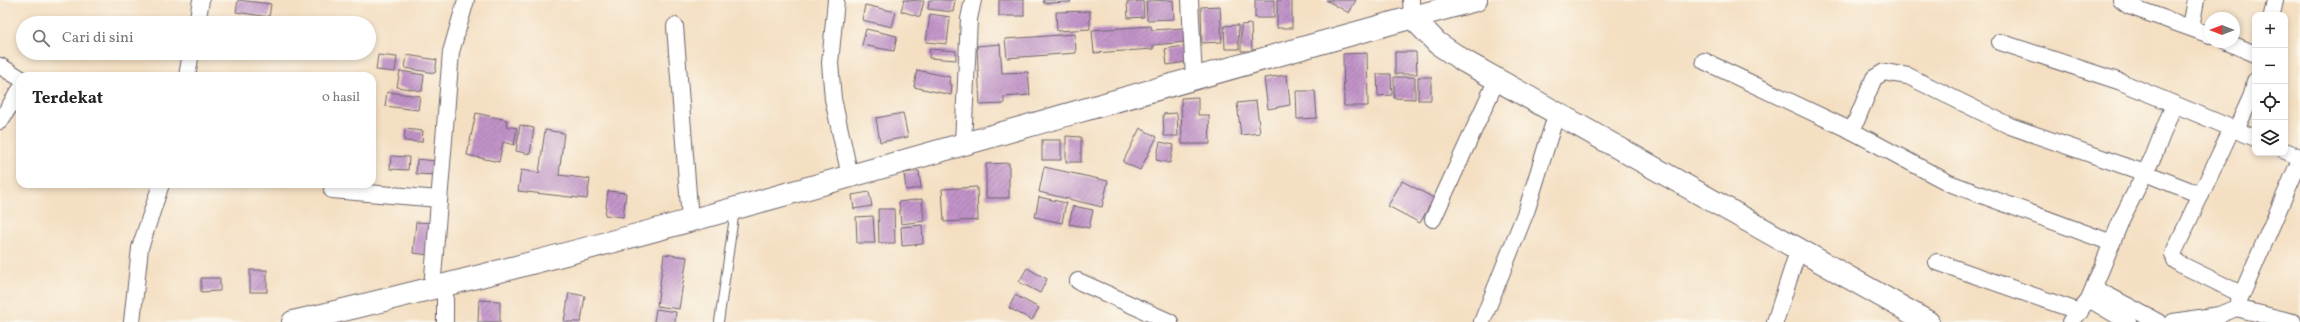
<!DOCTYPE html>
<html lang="id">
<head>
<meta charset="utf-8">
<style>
	body { margin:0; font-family:Vollkorn,serif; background:#f2f2f2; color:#222 }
	.controls { position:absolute; right:12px; top:12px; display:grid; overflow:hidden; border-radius:8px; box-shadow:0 2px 6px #0003 }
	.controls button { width:36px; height:36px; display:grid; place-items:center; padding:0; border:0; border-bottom:1px solid #e0e0e0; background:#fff; color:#222; font:20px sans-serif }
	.compass { position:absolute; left:2204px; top:12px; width:36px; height:36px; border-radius:50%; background:#fff; box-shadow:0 2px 6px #0003; rotate:270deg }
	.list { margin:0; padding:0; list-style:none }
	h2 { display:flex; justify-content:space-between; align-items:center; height:52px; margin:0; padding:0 16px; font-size:17px }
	h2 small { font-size:13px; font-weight:400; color:#767676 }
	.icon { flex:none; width:22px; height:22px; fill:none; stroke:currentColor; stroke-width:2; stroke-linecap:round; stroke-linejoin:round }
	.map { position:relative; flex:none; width:2300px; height:322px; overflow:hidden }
	.search { position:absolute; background:#fff; box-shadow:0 2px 6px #0003; left:16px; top:16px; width:360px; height:44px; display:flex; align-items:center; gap:10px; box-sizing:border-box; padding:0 14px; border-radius:22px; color:#767676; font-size:15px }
	.panel { position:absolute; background:#fff; box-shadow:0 2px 6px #0003; left:16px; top:72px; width:360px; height:116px; border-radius:12px }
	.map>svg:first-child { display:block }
</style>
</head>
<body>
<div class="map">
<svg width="2300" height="322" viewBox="0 0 2300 322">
	<defs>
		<pattern id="building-hatch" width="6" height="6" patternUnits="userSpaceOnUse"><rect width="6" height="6" fill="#c193c8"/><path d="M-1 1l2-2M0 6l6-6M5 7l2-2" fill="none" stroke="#9c78a4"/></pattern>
	</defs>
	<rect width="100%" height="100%" fill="#fbf7ec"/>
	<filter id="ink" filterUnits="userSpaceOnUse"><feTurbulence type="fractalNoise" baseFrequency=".025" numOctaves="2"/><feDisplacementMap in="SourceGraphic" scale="8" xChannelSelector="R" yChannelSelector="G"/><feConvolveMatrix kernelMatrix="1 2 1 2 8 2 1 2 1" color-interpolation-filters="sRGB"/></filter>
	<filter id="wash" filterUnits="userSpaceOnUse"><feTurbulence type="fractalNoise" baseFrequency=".012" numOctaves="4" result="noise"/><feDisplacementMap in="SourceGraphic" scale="16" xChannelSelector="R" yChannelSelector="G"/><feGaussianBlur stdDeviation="0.9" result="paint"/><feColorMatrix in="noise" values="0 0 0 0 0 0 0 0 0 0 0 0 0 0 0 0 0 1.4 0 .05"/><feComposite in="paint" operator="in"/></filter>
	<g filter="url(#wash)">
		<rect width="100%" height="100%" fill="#f4dfc2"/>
		<g id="blocks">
			<g fill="url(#building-hatch)">
				<polygon points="238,0 271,4 269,17 236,12"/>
				<polygon points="904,0 924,1 920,17 901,11"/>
				<polygon points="929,0 955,0 953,12 928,9"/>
				<rect x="999" y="0" width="25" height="16"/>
				<polygon points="1043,0 1070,0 1071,2 1044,3"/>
				<polygon points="1173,0 1174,19 1147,20 1146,1"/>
				<rect x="1255" y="0" width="19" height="18"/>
				<rect x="1277" y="0" width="15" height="28"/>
				<polygon points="1326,0 1356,0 1349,13"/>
				<polygon points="1143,1 1144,17 1128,18 1127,2"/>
				<polygon points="865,5 896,12 892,27 862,20"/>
				<polygon points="1220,6 1222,42 1202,43 1201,7"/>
				<polygon points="1090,11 1090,29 1057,31 1056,12"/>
				<polygon points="930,14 950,17 947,44 926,42"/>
				<polygon points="1251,24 1252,51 1241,51 1241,25"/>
				<polygon points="1238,25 1239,49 1225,49 1224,26"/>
				<polygon points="1151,26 1152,30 1185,28 1186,42 1153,45 1153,49 1094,53 1092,30"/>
				<polygon points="866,29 897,36 894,51 862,45"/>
				<polygon points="1075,34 1076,53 1007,58 1005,39"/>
				<polygon points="1000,44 1002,73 1028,72 1030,95 1004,97 1004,104 980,105 977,46"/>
				<polygon points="1184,46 1186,62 1167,65 1165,49"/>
				<polygon points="930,49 956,51 956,60 929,58"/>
				<polygon points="1395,52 1416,52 1417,74 1395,74"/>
				<polygon points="1367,53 1368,106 1344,106 1343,54"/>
				<polygon points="378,55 397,57 395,72 376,70"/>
				<polygon points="407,55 437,60 435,73 405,68"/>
				<polygon points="917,70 950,77 949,84 952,85 951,95 914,87"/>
				<polygon points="400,71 424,75 422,91 397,87"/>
				<polygon points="1377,74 1391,74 1392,95 1378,96"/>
				<polygon points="1287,75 1290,105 1268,109 1264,78"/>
				<polygon points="1394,77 1415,77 1415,99 1394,98"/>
				<rect x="1418" y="77" width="13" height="23"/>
				<polygon points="1296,91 1315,91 1317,118 1297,119"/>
				<polygon points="387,92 420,96 418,110 385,106"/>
				<polygon points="1198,97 1198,115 1209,115 1210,144 1182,144 1181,98"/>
				<polygon points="1256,101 1260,133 1241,135 1237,103"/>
				<polygon points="476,113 507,120 506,126 517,128 514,145 503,142 499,162 467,155"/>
				<polygon points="903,113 908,137 880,142 876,118"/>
				<polygon points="1177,113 1178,136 1164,136 1163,114"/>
				<polygon points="520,125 534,128 530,154 516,151"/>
				<polygon points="1140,128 1157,137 1140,170 1123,162"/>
				<polygon points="405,129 423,131 422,142 404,141"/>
				<polygon points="545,130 564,133 559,175 590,179 587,199 518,191 521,170 539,173"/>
				<polygon points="1066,136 1081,137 1081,162 1066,162"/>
				<rect x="1042" y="140" width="19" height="20"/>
				<polygon points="1160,142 1174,145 1170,163 1156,160"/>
				<polygon points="391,156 409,157 408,170 390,169"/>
				<polygon points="417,159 436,161 435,175 416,174"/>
				<polygon points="1009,163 1009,198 986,198 986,164"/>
				<polygon points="1044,167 1108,181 1102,207 1039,192"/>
				<polygon points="919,171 921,188 906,190 904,173"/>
				<polygon points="1402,181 1434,198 1420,223 1388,206"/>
				<polygon points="977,187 978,220 944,222 942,189"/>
				<polygon points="608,191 626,193 623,217 605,215"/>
				<polygon points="869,192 872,206 854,209 852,195"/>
				<polygon points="1039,197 1066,203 1062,223 1035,217"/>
				<polygon points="922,199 924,221 901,224 899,202"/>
				<polygon points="1073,206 1093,210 1089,228 1069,224"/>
				<polygon points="878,209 894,209 895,243 879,243"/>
				<polygon points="873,216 875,243 857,243 856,217"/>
				<polygon points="416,222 432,223 429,255 413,253"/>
				<polygon points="922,225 923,244 902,246 901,227"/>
				<polygon points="664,254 687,257 679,309 657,306"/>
				<polygon points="1027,268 1047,279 1040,293 1019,282"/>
				<rect x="250" y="270" width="17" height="22"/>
				<polygon points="201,278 220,278 220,291 201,292"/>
				<polygon points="569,293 585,296 581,322 564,322"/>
				<polygon points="1015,295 1039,308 1032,320 1009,308"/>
				<polygon points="479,300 500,301 500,322 478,322"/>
				<polygon points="656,309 676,312 675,322 654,322"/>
			</g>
		</g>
	</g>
	<g filter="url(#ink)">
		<use href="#blocks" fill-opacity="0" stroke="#6c646a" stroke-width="1"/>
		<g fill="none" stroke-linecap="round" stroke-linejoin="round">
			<g stroke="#6c646a" stroke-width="10">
				<polyline id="lane" points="719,322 735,210"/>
			</g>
			<g stroke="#6c646a" stroke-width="18">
				<g id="street">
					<polyline points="836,0 830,63 833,99 850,176"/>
					<polyline points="1190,0 1194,79"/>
					<polyline points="1411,0 1412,17"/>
					<polyline points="2121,0 2129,6 2210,35"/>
					<polyline points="2272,15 2275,0"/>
					<polyline points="197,23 201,0"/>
					<polyline points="675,26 690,220"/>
					<polyline points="2191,27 2196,0"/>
					<polyline points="2000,42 2121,82 2174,104"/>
					<polyline points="2227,42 2255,54"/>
					<polyline points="1704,61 1852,131"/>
					<polyline points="0,66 20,78"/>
					<polyline points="187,76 191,53"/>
					<polyline points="0,121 20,90"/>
					<polyline points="2232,128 2173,254 2175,260 2180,264 2241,294"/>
					<polyline points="2236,130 2252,95 2255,81"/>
					<polyline points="963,143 969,19 973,0"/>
					<polyline points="2285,151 2300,157"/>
					<polyline points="332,190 439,199"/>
					<polyline points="1433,219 1497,79"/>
					<polyline points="2112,243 1949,183 1852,131 1874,78 1884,72 1908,76 2010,126 2145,173 2201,195"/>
					<polyline points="1937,262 2080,312"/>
					<polyline points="1078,281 1170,322"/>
					<polyline points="445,286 445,322"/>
					<polyline points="2094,288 2158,322"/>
					<polyline points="432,289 451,52 466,0"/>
					<polyline points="2089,299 2128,322"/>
					<polyline points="2236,308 2300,160"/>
					<polyline points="132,322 140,248 161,184"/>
					<polyline points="1482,322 1527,209 1557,112"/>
					<polyline points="1775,322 1798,251"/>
					<polyline points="2070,322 2089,299 2122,218 2154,155 2174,104 2255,138"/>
					<polyline points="2173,322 2219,315 2236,308 2293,322"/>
				</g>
			</g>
			<g stroke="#6c646a" stroke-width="24">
				<g id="secondary">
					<polyline points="1412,17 1437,43 1464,61 1928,322"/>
					<path d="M293,322c398,-93 788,-215 1183,-322"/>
				</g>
			</g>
			<use href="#lane" stroke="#fff" stroke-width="8"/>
			<use href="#street" stroke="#fff" stroke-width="16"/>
			<use href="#secondary" stroke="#fff" stroke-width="22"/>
		</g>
	</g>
</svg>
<div class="controls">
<button>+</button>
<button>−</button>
<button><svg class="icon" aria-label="locate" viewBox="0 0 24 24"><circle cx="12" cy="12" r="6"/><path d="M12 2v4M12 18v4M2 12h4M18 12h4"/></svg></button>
<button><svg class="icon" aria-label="layers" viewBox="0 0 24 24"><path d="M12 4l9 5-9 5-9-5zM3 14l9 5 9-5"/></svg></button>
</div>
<svg class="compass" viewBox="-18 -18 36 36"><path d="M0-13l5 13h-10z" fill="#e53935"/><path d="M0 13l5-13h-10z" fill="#767676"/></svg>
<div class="search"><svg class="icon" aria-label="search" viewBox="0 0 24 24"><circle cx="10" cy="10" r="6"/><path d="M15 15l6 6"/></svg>Cari di sini</div>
<section class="panel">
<h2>Terdekat<small>0 hasil</small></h2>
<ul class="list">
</ul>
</section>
</div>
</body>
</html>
